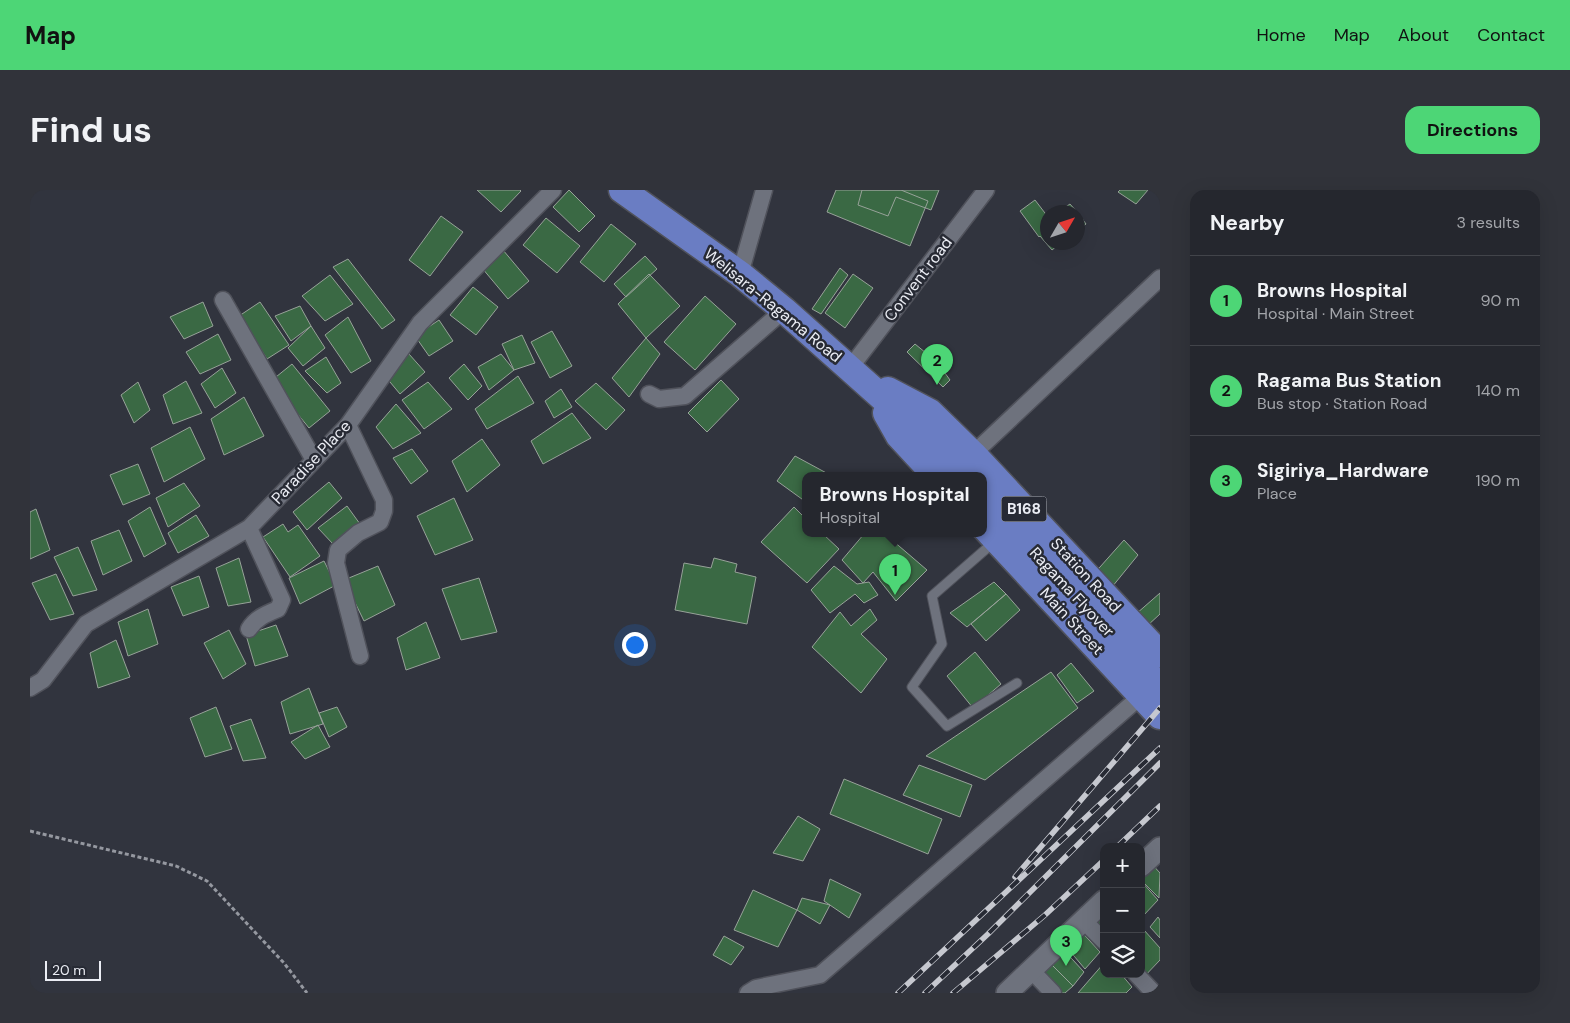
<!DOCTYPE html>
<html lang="en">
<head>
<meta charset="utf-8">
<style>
  :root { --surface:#25272e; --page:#31333a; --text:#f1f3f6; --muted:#a3a5aa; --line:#42444a; --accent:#4dd676 }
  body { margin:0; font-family:"DM Sans",sans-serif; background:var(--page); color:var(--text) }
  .controls { position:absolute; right:15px; bottom:15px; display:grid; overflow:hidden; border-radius:10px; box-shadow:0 5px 20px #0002 }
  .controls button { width:45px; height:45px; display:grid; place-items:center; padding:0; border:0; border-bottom:1px solid var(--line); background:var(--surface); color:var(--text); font:25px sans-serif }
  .compass { position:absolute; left:1010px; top:15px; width:45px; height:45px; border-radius:50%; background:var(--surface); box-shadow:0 5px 20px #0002; rotate:51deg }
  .scale { position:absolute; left:15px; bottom:12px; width:56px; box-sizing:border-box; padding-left:5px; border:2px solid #ebedf4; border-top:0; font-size:14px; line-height:18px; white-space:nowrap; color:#ebedf4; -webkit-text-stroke:4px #272a34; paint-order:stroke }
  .you { position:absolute; left:604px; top:454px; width:18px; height:18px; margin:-12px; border:4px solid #fff; border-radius:50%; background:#1a73e8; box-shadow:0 0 0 8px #1a73e833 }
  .badge { display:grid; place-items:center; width:32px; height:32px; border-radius:50%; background:var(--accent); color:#111; font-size:16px; font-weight:700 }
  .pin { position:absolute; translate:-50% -41px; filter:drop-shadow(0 1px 2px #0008) }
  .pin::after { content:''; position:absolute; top:26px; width:18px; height:15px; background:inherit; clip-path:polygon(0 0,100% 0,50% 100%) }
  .popup { position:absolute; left:772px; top:282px; width:185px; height:65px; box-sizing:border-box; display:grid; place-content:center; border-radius:10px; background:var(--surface); filter:drop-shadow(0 1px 4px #0005); font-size:16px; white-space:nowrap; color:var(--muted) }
  .popup b { font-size:19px; color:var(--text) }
  .popup::after { content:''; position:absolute; left:50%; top:100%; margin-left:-10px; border:10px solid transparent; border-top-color:var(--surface) }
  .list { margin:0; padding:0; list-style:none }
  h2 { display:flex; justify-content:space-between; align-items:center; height:65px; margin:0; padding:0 20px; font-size:21px }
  h2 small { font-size:16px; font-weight:400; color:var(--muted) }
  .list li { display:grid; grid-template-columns:32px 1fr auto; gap:15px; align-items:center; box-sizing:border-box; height:90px; padding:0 20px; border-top:1px solid var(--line) }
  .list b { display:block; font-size:19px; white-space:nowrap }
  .list p { margin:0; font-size:16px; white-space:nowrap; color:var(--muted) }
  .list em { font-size:16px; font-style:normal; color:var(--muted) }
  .icon { flex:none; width:28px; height:28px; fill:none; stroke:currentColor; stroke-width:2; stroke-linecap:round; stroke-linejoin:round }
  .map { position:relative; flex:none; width:1130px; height:803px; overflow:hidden; border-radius:15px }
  header { display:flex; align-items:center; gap:30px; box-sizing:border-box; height:70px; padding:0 25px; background:var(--accent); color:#111 }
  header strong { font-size:24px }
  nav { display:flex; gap:28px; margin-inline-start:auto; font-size:18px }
  .intro { display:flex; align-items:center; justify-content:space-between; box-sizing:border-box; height:120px; padding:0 30px }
  h1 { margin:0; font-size:35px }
  .button { padding:12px 22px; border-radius:15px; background:var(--accent); color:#111; font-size:18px; font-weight:700 }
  main { display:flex; gap:30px; padding:0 30px }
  aside { flex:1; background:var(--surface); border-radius:15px; box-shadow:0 5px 20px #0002 }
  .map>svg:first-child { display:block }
  .building { fill:#3a6944; stroke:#97a299 }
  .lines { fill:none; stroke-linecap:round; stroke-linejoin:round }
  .service-casing { stroke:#50525b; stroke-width:11 }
  .minor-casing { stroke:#50525b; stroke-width:19 }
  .tertiary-casing { stroke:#50525b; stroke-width:24 }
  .primary-casing { stroke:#50525b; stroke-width:29 }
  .path { stroke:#9598a0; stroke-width:3; stroke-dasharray:4 2.5; stroke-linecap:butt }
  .service { stroke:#6e727d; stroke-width:9 }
  .minor { stroke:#6e727d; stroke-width:16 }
  .tertiary { stroke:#6e727d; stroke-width:21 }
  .primary { stroke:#6a7dc3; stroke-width:26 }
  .rail-casing { stroke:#c6c8cf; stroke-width:5.5 }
  .rail { stroke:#272a34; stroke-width:4; stroke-dasharray:11; stroke-linecap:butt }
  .labels { text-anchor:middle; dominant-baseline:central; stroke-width:5; stroke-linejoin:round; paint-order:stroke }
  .shield { fill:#272a34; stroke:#b0b2ba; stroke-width:1 }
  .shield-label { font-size:15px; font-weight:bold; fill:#ebedf4 }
  .street-label { font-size:16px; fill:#ebedf4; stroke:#272a34 }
</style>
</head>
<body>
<header>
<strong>Map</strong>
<nav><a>Home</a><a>Map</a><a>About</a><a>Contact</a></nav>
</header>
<div class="intro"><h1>Find us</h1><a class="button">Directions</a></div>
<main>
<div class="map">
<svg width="1130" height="803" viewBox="0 0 1130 803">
  <rect width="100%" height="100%" fill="#31343e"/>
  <path class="building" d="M 447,0 L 490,0 L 491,1 L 471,22 Z
    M 539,0 L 565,26 L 549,42 L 523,17 Z
    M 806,0 L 871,0 L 898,11 L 880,56 L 797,22 Z
    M 832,0 L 909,0 L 901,20 L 866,7 L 858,26 L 828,15 Z
    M 1090,0 L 1118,0 L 1106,14 L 1088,2 Z
    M 1005,10 L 1018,27 L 1018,52 L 1032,52 L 1022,60 L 1010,46 L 1009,47 L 990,21 Z
    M 1040,14 L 1047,22 L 1028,22 Z
    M 1048,23 L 1056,34 L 1048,40 Z
    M 411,26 L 433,42 L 400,86 L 379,70 Z
    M 516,28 L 550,56 L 527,83 L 493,55 Z
    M 581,34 L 606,54 L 574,92 L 550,72 Z
    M 473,60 L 499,91 L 478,109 L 452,78 Z
    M 615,66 L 627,79 L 596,107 L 584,94 Z
    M 318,69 L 365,130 L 352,139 L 303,77 Z
    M 810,78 L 818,85 L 791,124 L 782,119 Z
    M 619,84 L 650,116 L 616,148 L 588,114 Z
    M 823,84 L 843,98 L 815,138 L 795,123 Z
    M 300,85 L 323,114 L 295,131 L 272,106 Z
    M 443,97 L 468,117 L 446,145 L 420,125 Z
    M 675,106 L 706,134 L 665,180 L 634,152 Z
    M 173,112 L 183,136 L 154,149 L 140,127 Z
    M 230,112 L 259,155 L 237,169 L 209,126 Z
    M 270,116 L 281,136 L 261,151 L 245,126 Z
    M 318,127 L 341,171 L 321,183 L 295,145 Z
    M 409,130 L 423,151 L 399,166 L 385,146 Z
    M 281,136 L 295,158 L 273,176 L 258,158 Z
    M 522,141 L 542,176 L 520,188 L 501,152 Z
    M 188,144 L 201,170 L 170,184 L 156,162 Z
    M 492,145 L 505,173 L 484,180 L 472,154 Z
    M 616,148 L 630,164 L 599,207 L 582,188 Z
    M 885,154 L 907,172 L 920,190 L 913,197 L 877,162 Z
    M 379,164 L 395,182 L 370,204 L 355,186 Z
    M 471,164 L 484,180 L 459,200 L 448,177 Z
    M 296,167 L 311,193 L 297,203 L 275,181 Z
    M 262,174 L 300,221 L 279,238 L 241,191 Z
    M 434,174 L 452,196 L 438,210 L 419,188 Z
    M 192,178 L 206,203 L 185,218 L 171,194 Z
    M 488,186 L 504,213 L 457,239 L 445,219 Z
    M 691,190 L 709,209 L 677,242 L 658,223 Z
    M 156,191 L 172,223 L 143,234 L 133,205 Z
    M 108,192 L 120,220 L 104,233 L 91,205 Z
    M 398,192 L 422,219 L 394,239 L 372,210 Z
    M 566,193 L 595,220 L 576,240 L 545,211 Z
    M 531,199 L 542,217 L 524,228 L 515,211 Z
    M 214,207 L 234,246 L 194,265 L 181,229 Z
    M 366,214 L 391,243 L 363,259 L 346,237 Z
    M 542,223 L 561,248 L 513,274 L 501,251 Z
    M 160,237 L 175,269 L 134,292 L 121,258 Z
    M 452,249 L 470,275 L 437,302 L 422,271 Z
    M 382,259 L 398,281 L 381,294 L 363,268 Z
    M 765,266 L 802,286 L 776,286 L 776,312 L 747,291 Z
    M 108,274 L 120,304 L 93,315 L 80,285 Z
    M 299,292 L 312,308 L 277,340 L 263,322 Z
    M 154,293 L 170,316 L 138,337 L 126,308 Z
    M 424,308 L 443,350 L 405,365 L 387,326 Z
    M 317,316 L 330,334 L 303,354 L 288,338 Z
    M 120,317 L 136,354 L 114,367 L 98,331 Z
    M 764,317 L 776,329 L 776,344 L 793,344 L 809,359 L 777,393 L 731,352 Z
    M 6,319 L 20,360 L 0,369 L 0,322 Z
    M 166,325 L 179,346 L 148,363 L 138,343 Z
    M 253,334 L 258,342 L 268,335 L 290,366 L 260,387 L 233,347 Z
    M 89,340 L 102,371 L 73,385 L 61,351 Z
    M 834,344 L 855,344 L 897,380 L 866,411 L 843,382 L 833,393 L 812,370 Z
    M 1094,350 L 1108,365 L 1082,397 L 1062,386 Z
    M 48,357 L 67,400 L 43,406 L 24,367 Z
    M 209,368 L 221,412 L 198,416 L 186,378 Z
    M 684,368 L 707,374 L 705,382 L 726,387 L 717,434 L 645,420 L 654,373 L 681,378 Z
    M 294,371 L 306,395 L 270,414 L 259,388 Z
    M 348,376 L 365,415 L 334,431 L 314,390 Z
    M 804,376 L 827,394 L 839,392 L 848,405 L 834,413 L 825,404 L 800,423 L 781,400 Z
    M 26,384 L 44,424 L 20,430 L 2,393 Z
    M 169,386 L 179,417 L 153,426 L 141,397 Z
    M 449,388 L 467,442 L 431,450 L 412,399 Z
    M 964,392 L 976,404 L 937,437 L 920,423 Z
    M 1130,403 L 1130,424 L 1117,436 L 1106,424 Z
    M 976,404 L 990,420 L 956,451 L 941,434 Z
    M 118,419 L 128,454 L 98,466 L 88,432 Z
    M 840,419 L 847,430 L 831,444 L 857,469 L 831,503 L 782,457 L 810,422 L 821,436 Z
    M 396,432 L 410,468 L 376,480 L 367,448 Z
    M 246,435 L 258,466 L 225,476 L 216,445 Z
    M 199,440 L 216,474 L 193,489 L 174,453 Z
    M 86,450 L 100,487 L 68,498 L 60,463 Z
    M 945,462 L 971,494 L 943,518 L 917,486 Z
    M 1041,473 L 1064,501 L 1047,513 L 1027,485 Z
    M 1021,482 L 1048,518 L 955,590 L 896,566 Z
    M 279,498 L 293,534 L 260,544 L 251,512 Z
    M 186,517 L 202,559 L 175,567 L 160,528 Z
    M 307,517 L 317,537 L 299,547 L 289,523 Z
    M 221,529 L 236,568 L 213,571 L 200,536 Z
    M 288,535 L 300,557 L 275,569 L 261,552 Z
    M 889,575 L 942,595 L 930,627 L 873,605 Z
    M 814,589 L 912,629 L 898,664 L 800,624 Z
    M 768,626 L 790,639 L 773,671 L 743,663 Z
    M 1120,672 L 1130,683 L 1129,708 L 1111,690 L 1111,680 Z
    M 800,689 L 831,704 L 819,728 L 794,711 Z
    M 1111,691 L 1128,710 L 1113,726 L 1111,725 Z
    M 723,700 L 767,720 L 748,757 L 704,740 Z
    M 772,708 L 800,715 L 790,734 L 767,720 Z
    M 1067,722 L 1074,729 L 1074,747 L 1058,730 Z
    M 1128,727 L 1130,730 L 1130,748 L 1120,737 Z
    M 1048,738 L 1070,762 L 1055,779 L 1033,753 Z
    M 1114,740 L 1130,758 L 1130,770 L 1111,790 L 1111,743 Z
    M 694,746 L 714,757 L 701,775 L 683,765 Z
    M 1031,757 L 1054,782 L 1043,796 L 1018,771 Z
    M 1018,771 L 1043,796 L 1035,803 L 1025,803 L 1005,783 Z
    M 1074,773 L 1074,784 L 1091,784 L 1102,797 L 1096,803 L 1048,803 Z"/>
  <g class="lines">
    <defs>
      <path id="service" d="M 964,352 L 902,406 L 912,454 L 882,497 L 917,536 L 987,493"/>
      <path id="minor" d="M 710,84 L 734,0
        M 193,110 L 284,270
        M 820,178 L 956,0
        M 619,204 L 629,209 L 655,206 L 754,120
        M 318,235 L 354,310 L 354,321 L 350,332 L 328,343 L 308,360 L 306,373 L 330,466
        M 943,264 L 1130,88
        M 219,338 L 252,410 L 248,419 C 236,424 226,428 219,439
        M 0,498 L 13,490 L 56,434 L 219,338 L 318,235 L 390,133 L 523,0
        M 1054,731 L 1074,751
        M 1001,780 L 1023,803
        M 1106,784 L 1124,803
        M 718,803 L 726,798 L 790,785 L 1111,506"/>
      <path id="tertiary" d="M 1111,676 L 1130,658
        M 977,803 L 1074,711"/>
      <path id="primary" d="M 592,0 L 710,84 L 754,120 L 865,219 L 935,286
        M 858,200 L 900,222 L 943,264 L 1130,464
        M 856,223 L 869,246 L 906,286
        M 954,306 L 1130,497
        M 954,337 L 1130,526"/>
    </defs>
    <use href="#service" class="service-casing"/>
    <use href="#minor" class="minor-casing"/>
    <use href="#tertiary" class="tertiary-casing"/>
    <use href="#primary" class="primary-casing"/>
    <path class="path" d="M 0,641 L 146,676 L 177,691 L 254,773 L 277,803"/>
    <use href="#service" class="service"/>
    <use href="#minor" class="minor"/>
    <use href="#tertiary" class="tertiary"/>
    <use href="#primary" class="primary"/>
    <defs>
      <path id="rail" d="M 1087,657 L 1130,616
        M 985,687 L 1130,518
        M 868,803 L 1130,558
        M 895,803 L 958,744 L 1130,573
        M 923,803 L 1015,725 L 1074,670"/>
    </defs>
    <use href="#rail" class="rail-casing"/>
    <use href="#rail" class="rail"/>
  </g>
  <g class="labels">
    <rect class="shield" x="971.5" y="306.5" width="45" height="25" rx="4"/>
    <g class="shield-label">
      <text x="994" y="319">B168</text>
    </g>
    <g class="street-label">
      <text transform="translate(888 89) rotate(-53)">Convent road</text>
      <text transform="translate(743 115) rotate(39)">Welisara-Ragama Road</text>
      <text transform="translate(281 272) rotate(-47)">Paradise Place</text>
      <text transform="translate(1056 385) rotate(47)">Station Road</text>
      <text transform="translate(1042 402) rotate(47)">Ragama Flyover</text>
      <text transform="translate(1042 431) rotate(47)">Main Street</text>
    </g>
  </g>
</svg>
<div class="controls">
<button>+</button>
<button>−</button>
<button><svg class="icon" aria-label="layers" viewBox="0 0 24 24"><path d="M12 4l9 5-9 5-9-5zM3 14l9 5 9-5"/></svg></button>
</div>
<svg class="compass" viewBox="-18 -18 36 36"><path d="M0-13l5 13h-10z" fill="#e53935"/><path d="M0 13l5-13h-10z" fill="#a3a5aa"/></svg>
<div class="scale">20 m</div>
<div class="you"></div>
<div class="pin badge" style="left:865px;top:405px">1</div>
<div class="popup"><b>Browns Hospital</b>Hospital</div>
<div class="pin badge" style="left:907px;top:195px">2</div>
<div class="pin badge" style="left:1036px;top:776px">3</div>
</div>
<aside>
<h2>Nearby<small>3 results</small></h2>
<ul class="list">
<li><span class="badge">1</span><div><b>Browns Hospital</b><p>Hospital · Main Street</p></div><em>90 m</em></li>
<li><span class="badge">2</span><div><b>Ragama Bus Station</b><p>Bus stop · Station Road</p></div><em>140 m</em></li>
<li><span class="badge">3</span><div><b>Sigiriya_Hardware</b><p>Place</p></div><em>190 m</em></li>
</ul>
</aside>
</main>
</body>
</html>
